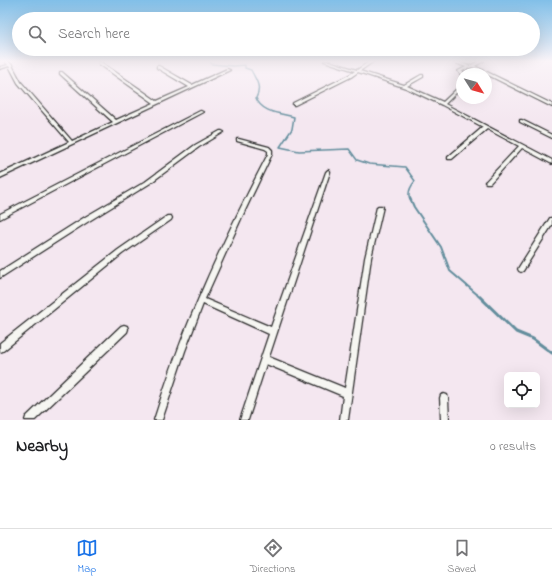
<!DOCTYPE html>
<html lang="en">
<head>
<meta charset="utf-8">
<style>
  :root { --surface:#fff; --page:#f6f6f6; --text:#202124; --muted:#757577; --line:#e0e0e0; --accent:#1a73e8 }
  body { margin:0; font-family:"Indie Flower",sans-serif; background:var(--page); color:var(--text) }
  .controls { position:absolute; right:12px; bottom:12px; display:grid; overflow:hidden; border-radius:6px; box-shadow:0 4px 16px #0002 }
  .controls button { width:36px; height:36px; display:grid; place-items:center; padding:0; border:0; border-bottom:1px solid var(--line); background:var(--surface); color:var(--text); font:20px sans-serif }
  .compass { position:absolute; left:456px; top:68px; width:36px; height:36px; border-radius:50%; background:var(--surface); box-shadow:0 4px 16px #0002; rotate:127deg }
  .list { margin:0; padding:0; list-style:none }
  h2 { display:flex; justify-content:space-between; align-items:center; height:52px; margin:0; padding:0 16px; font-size:17px }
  h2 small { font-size:13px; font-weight:400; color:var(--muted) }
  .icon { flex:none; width:22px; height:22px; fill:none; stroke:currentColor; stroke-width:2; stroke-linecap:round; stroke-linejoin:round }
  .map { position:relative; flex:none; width:552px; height:420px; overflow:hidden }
  .search { position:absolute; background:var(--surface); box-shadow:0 4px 16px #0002; left:12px; right:12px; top:12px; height:44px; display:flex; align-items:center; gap:10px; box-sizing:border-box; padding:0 14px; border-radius:22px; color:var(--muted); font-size:15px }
  .sheet { height:108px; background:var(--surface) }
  nav { display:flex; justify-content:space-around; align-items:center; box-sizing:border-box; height:56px; border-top:1px solid var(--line); background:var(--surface); font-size:11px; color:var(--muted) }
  nav a { display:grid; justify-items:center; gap:2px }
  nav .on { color:var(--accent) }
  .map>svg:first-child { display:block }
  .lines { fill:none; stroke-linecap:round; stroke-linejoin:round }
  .stream-far2 { stroke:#628d9c; stroke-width:1.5 }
  .stream-far1 { stroke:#628d9c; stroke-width:2 }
  .stream { stroke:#628d9c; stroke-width:3 }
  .street-casing { stroke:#2b2b2b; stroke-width:2.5 }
  .street { fill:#f6f6f2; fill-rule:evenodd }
</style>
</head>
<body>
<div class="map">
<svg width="552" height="420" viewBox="0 0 552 420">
  <rect width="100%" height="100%" fill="#f4e7f0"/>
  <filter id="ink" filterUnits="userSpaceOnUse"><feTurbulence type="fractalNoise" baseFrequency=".025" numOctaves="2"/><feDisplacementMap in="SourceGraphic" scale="8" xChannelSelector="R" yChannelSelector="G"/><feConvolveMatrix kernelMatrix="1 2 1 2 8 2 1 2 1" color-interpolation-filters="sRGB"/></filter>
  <g filter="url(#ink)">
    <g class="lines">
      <path class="stream-far2" d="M 210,61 L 212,64 L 233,66 L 245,65 L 245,68 L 251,70 C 256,80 262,87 256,98 C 262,113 280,113 294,117 L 292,129 L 280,147 L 299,151 L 349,149 L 357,160 L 369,164 L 405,167 L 415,181 C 411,186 407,193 410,199"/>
      <path class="stream-far1" d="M 410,198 L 414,207 L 441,247 L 450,271 L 479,296"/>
      <path class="stream" d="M 478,295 L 516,332 L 533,339 L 552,353"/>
      <defs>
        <path id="street" d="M 5,61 L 8,61 L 12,65 L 21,82 L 72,141 L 113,122 L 60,74 L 60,72 L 62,72 L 116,120 L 154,103 L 99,64 L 99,62 L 101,62 L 157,101 L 189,87 L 157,68 L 157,66 L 159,66 L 192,85 L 227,69 L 230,70 L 0,178 L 0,174 L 69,142 L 18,83 L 9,66 L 0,69 L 0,67 L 8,65 Z
          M 324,61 L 329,61 L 357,70 L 370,61 L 374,61 L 360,71 L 404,85 L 421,75 L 423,75 L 423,77 L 407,86 L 443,102 L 462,84 L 462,87 L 445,104 L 552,160 L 552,164 L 522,148 L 490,183 L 486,183 L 485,182 L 486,181 L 519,146 L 487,129 L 452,159 L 448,159 L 448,157 L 483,127 L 442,105 L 406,88 L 358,72 L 351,77 L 295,105 L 293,105 L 293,103 L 349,75 L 355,71 Z
          M 451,61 L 456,61 L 469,66 L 479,61 L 484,61 L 475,66 L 552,104 L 552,107 L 472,67 L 462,71 L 464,74 L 461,75 L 458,71 L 466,67 Z
          M 200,111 L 201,111 L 203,112 L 0,219 L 0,214 Z
          M 520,120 L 522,120 L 552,135 L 552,138 L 520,122 Z
          M 220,131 L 222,131 L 224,132 L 199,147 L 149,184 L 89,221 L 0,278 L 0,271 L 85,217 L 145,182 L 195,145 Z
          M 237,139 L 239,139 L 269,147 L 272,150 L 272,154 L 241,219 L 205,299 L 271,327 L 326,172 L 328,170 L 330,171 L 330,172 L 269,357 L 345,388 L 365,258 L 377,207 L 378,206 L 382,206 L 383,207 L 371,258 L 348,420 L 340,420 L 343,396 L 266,364 L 248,420 L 240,420 L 269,334 L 203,304 L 185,351 L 162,420 L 154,420 C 167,379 181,339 198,300 C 219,250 243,202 268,154 L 268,151 L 265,149 L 237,141 Z
          M 167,216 L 171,216 L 172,218 L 171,220 L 122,254 L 3,351 L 0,352 L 0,343 L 118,250 Z
          M 550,218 L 552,218 L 552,225 L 523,271 L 521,272 L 519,271 L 518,269 L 519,267 Z
          M 124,325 L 127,326 L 128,329 L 127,332 L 35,420 L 25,420 L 26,417 L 121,326 Z
          M 444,394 L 447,395 L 448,398 L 449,420 L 441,420 L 440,398 L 441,395 Z"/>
      </defs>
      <use href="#street" class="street-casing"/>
      <use href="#street" class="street"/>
    </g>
  </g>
  <linearGradient id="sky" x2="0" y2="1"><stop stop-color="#81bfe8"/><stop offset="0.51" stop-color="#faf4f8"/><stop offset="1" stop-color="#faf4f8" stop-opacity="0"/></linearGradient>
  <rect width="552" height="120" fill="url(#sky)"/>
</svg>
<div class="controls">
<button><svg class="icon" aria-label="locate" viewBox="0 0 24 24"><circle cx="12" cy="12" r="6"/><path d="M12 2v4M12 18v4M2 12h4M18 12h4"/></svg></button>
</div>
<svg class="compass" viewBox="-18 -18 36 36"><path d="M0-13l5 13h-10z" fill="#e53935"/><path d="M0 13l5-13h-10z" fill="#757577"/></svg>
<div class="search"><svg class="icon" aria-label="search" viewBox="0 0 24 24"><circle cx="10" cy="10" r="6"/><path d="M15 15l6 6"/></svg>Search here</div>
</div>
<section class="sheet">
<h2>Nearby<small>0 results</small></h2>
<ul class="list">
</ul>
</section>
<nav>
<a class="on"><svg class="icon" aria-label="map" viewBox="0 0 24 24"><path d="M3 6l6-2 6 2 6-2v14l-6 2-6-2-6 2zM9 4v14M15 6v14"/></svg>Map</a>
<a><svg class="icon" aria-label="directions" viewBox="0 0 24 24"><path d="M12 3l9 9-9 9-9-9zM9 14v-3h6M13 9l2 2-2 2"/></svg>Directions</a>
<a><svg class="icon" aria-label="saved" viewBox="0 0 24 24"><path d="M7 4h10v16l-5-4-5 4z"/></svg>Saved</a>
</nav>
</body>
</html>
